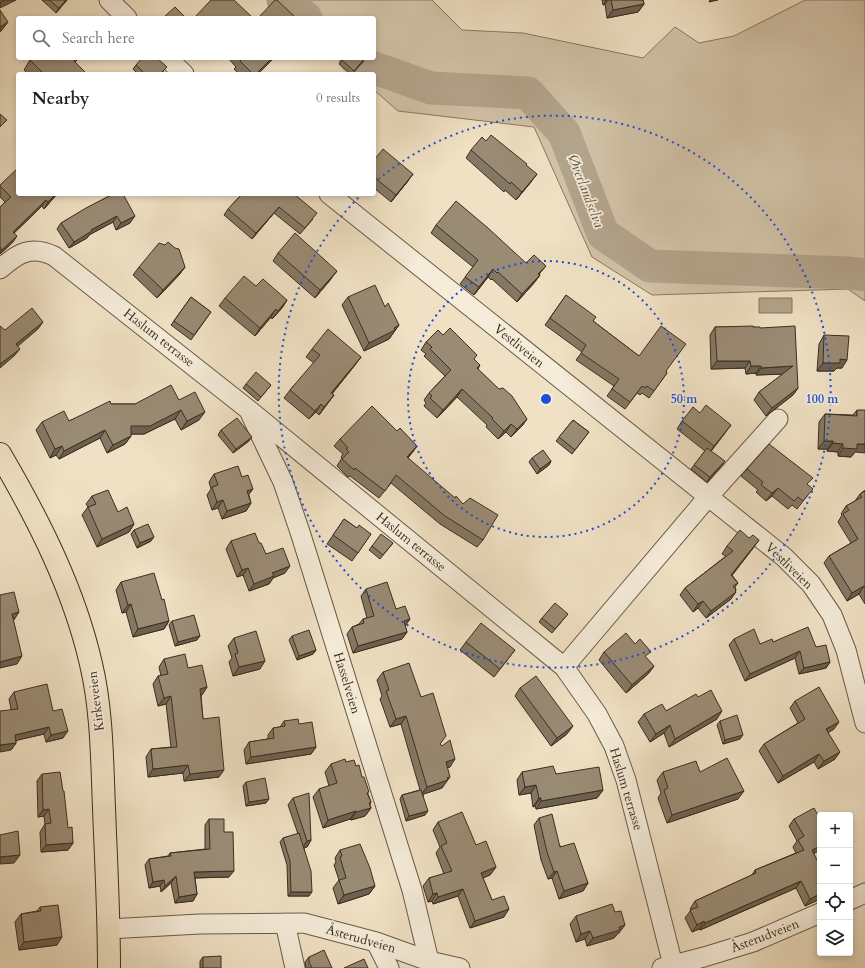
<!DOCTYPE html>
<html lang="en">
<head>
<meta charset="utf-8">
<style>
  :root { --surface:#fff; --page:#f6f6f6; --text:#222; --muted:#767676; --line:#e0e0e0 }
  body { margin:0; font-family:Cardo,serif; background:var(--page); color:var(--text) }
  .controls { position:absolute; right:12px; bottom:12px; display:grid; overflow:hidden; border-radius:4px; box-shadow:0 2px 6px #0003 }
  .controls button { width:36px; height:36px; display:grid; place-items:center; padding:0; border:0; border-bottom:1px solid var(--line); background:var(--surface); color:var(--text); font:20px sans-serif }
  .list { margin:0; padding:0; list-style:none }
  h2 { display:flex; justify-content:space-between; align-items:center; height:52px; margin:0; padding:0 16px; font-size:17px }
  h2 small { font-size:13px; font-weight:400; color:var(--muted) }
  .icon { flex:none; width:22px; height:22px; fill:none; stroke:currentColor; stroke-width:2; stroke-linecap:round; stroke-linejoin:round }
  .map { position:relative; flex:none; width:865px; height:968px; overflow:hidden }
  .search { position:absolute; background:var(--surface); box-shadow:0 2px 6px #0003; left:16px; top:16px; width:360px; height:44px; display:flex; align-items:center; gap:10px; box-sizing:border-box; padding:0 14px; border-radius:4px; color:var(--muted); font-size:15px }
  .panel { position:absolute; background:var(--surface); box-shadow:0 2px 6px #0003; left:16px; top:72px; width:360px; height:124px; border-radius:4px }
  .map>svg:first-child { display:block }
  .green { fill:#d2c3a8; stroke:#887863 }
  .water { fill:#b3a48c; stroke:#847560 }
  .lines { fill:none; stroke-linecap:round; stroke-linejoin:round }
  .river { stroke:#b3a48c; stroke-width:33 }
  .minor-casing { stroke:#6a5b48; stroke-width:21 }
  .major-casing { stroke:#3d2e1e; stroke-width:24 }
  .minor { stroke:#f5ecd9; stroke-width:19 }
  .major { stroke:#f0e1c4; stroke-width:22 }
  .wall { fill:#847864; stroke:#3d2e1e }
  .shaded-wall { fill:#6c6151; stroke:#3d2e1e }
  .building { fill:#9a8b74; stroke:#3d2e1e }
  .ring { fill:none; stroke:#1d4ed8; stroke-width:2; stroke-dasharray:2 4 }
  .labels { text-anchor:middle; dominant-baseline:central; stroke-width:3.5; stroke-linejoin:round; paint-order:stroke }
  .street-label { font-size:13px; fill:#3d2e1e; stroke:#f5ecd9 }
  .water-label { font-size:14px; font-style:italic; fill:#60513f; stroke:#f5ecd9 }
  .centre { fill:#1d4ed8; stroke:#f5ecd9; stroke-width:2 }
  .ring-label { font-size:12px; text-anchor:middle; font-weight:bold; fill:#1d4ed8; stroke:#f5ecd9; stroke-width:3.5; stroke-linejoin:round; paint-order:stroke }
</style>
</head>
<body>
<div class="map">
<svg width="865" height="968" viewBox="0 0 865 968">
  <rect width="100%" height="100%" fill="#f0e1c4"/>
  <filter id="stains"><feTurbulence type="fractalNoise" baseFrequency=".005" numOctaves="4"/><feColorMatrix values="0 0 0 0 .2 0 0 0 0 .09 0 0 0 0 .02 0 0 0 .5 -.17"/></filter>
  <radialGradient id="worn" r=".72"><stop offset=".6" stop-color="#630" stop-opacity="0"/><stop offset="1" stop-color="#630" stop-opacity=".3"/></radialGradient>
  <path class="green" d="M 275,0 L 432,0 L 462,30 L 523,33 L 643,58 L 675,27 L 699,43 L 734,36 L 805,0 L 865,0 L 865,301 L 848,289 L 652,295 L 592,257 L 534,127 L 398,111 L 374,90 L 374,74 L 356,74 L 339,58 L 374,58 L 374,18 L 295,18 Z"/>
  <path class="water" d="M 759,298 L 792,298 L 792,313 L 759,313 Z"/>
  <g class="lines">
    <path class="river" d="M 283,0 L 306,18
      M 355,58 L 363,64 L 431,88 L 528,93 L 564,133 L 603,234 L 650,266 L 850,273 L 865,275"/>
    <defs>
      <path id="minor" d="M 109,0 L 127,18
        M 167,58 L 184,74
        M 329,194 L 784,557 L 811,584 L 832,615 L 846,650 L 865,723
        M 0,269 C 18,253 31,245 54,256 L 249,410 L 564,667 L 597,714 L 614,746 L 626,780 L 673,965
        M 251,415 L 283,482 L 300,532 L 412,890 L 429,961
        M 564,667 L 708,497 L 778,419
        M 850,900 L 865,893
        M 285,923 L 295,968
        M 108,929 L 200,924 L 304,923 L 376,942 L 429,961 L 460,968
        M 376,942 L 389,968
        M 662,968 L 704,957 L 753,942 L 820,913"/>
      <path id="major" d="M 0,454 C 38,519 74,589 91,664 C 102,710 102,760 104,808 C 106,861 109,915 109,968"/>
    </defs>
    <use href="#minor" class="minor-casing"/>
    <use href="#major" class="major-casing"/>
    <use href="#minor" class="minor"/>
    <use href="#major" class="major"/>
  </g>
  <path class="wall" d="M 42,0 L 67,0 L 56,13 Z
    M 602,0 L 643,0 L 644,4 L 638,12 L 607,18 L 605,4 L 603,5 Z
    M 31,58 L 79,58 L 75,62 L 87,74 L 28,74 L 24,70 Z
    M 228,58 L 274,58 L 258,74 L 239,74 L 234,69 L 236,67 Z
    M 343,58 L 364,61 L 352,74 L 351,74 L 339,64 Z
    M 136,65 L 164,72 L 161,74 L 138,74 L 133,69 Z
    M 486,141 L 526,165 L 531,182 L 516,200 L 505,190 L 504,192 L 466,158 L 471,150 Z
    M 374,160 L 408,181 L 391,202 L 374,188 Z
    M 0,185 L 18,194 L 57,194 L 44,209 L 42,206 L 14,233 L 13,242 L 0,254 L 0,207 L 5,202 L 0,197 Z
    M 113,194 L 130,223 L 116,230 L 113,222 L 89,235 L 87,238 L 69,248 L 57,229 L 61,223 Z
    M 242,194 L 313,219 L 300,234 L 274,213 L 252,239 L 224,215 L 228,209 Z
    M 436,225 L 526,263 L 540,273 L 539,275 L 540,275 L 534,283 L 517,302 L 492,279 L 491,280 L 488,277 L 474,295 L 460,284 L 473,267 L 431,233 Z
    M 278,253 L 331,279 L 315,298 L 273,261 Z
    M 139,267 L 185,267 L 179,275 L 157,298 L 133,275 Z
    M 256,286 L 287,300 L 282,308 L 272,319 L 271,317 L 255,336 L 219,306 L 225,298 Z
    M 566,295 L 593,321 L 639,356 L 667,373 L 649,398 L 642,393 L 640,395 L 637,393 L 625,409 L 607,396 L 614,386 L 576,360 L 582,352 L 545,325 Z
    M 191,297 L 211,312 L 191,340 L 171,325 Z
    M 348,297 L 385,307 L 399,325 L 389,339 L 364,351 L 342,305 Z
    M 715,327 L 753,327 L 760,328 L 798,388 L 793,395 L 766,416 L 754,400 L 759,392 L 783,374 L 756,375 L 756,373 L 746,374 L 745,368 L 711,369 L 710,335 Z
    M 443,335 L 474,360 L 480,365 L 478,369 L 527,419 L 522,426 L 511,437 L 506,432 L 498,439 L 486,427 L 487,425 L 457,397 L 437,418 L 424,406 L 426,403 L 424,400 L 429,393 L 445,376 L 424,356 L 426,354 L 421,350 L 426,342 Z
    M 824,335 L 842,368 L 837,368 L 834,371 L 817,371 L 819,344 Z
    M 312,349 L 361,357 L 355,365 L 332,394 L 334,395 L 319,415 L 316,412 L 309,419 L 284,398 L 290,390 L 314,363 L 306,357 Z
    M 246,384 L 271,385 L 258,401 L 243,388 Z
    M 179,400 L 199,420 L 181,430 L 175,419 L 144,434 L 131,434 L 131,436 L 125,444 L 107,453 L 100,438 L 59,459 L 56,455 L 50,458 L 36,430 L 42,422 L 69,421 L 111,404 L 135,404 Z
    M 857,410 L 855,452 L 851,457 L 838,456 L 838,452 L 827,451 L 827,449 L 818,449 L 819,422 L 825,414 L 853,415 Z
    M 573,420 L 589,432 L 572,454 L 556,441 Z
    M 682,421 L 725,433 L 711,451 L 722,465 L 707,482 L 691,469 L 705,451 L 677,429 Z
    M 221,430 L 249,441 L 233,453 L 218,435 Z
    M 397,431 L 417,446 L 412,453 L 408,458 L 483,540 L 477,547 L 440,524 L 391,483 L 379,498 L 350,476 L 348,477 L 337,466 L 342,458 L 341,457 L 343,454 L 334,446 L 340,439 Z
    M 532,458 L 551,461 L 549,465 L 537,474 L 529,462 Z
    M 747,469 L 808,485 L 807,496 L 797,509 L 792,505 L 788,509 L 772,496 L 766,501 L 756,492 L 758,490 L 741,476 Z
    M 214,474 L 249,495 L 251,503 L 246,511 L 222,519 L 218,508 L 212,510 L 207,495 L 211,489 L 209,482 Z
    M 865,490 L 865,604 L 859,594 L 847,601 L 824,563 L 829,556 L 851,543 L 838,522 L 842,515 L 841,514 L 846,506 L 855,501 L 860,494 Z
    M 92,496 L 118,512 L 134,524 L 129,532 L 97,547 L 82,515 L 88,507 L 86,504 Z
    M 344,519 L 357,528 L 371,534 L 352,561 L 327,544 Z
    M 134,530 L 151,541 L 137,548 L 131,534 Z
    M 231,541 L 259,543 L 266,554 L 285,573 L 273,578 L 269,584 L 249,591 L 243,575 L 237,577 L 226,549 Z
    M 393,543 L 380,559 L 369,550 L 372,546 Z
    M 727,546 L 754,547 L 732,575 L 738,583 L 735,587 L 736,590 L 731,599 L 706,618 L 698,608 L 693,612 L 680,595 L 685,588 L 726,556 L 722,554 Z
    M 121,582 L 169,621 L 164,629 L 133,637 L 126,612 L 122,613 L 116,590 Z
    M 366,589 L 396,609 L 410,619 L 405,626 L 407,632 L 402,639 L 353,653 L 347,634 L 352,627 L 359,624 L 363,619 L 367,618 L 361,596 Z
    M 568,614 L 552,633 L 539,622 L 542,618 Z
    M 172,621 L 197,640 L 175,646 L 169,625 Z
    M 292,636 L 316,650 L 313,654 L 297,660 L 289,640 Z
    M 234,638 L 260,669 L 233,676 L 229,662 L 232,658 L 228,646 Z
    M 734,639 L 760,644 L 773,642 L 816,647 L 830,662 L 826,668 L 799,674 L 795,658 L 745,681 L 729,645 Z
    M 466,642 L 515,650 L 494,677 L 460,650 Z
    M 604,652 L 646,658 L 654,666 L 648,674 L 626,693 L 599,660 Z
    M 164,659 L 188,668 L 207,687 L 202,695 L 201,695 L 203,719 L 219,777 L 184,781 L 183,773 L 148,777 L 146,757 L 151,749 L 171,747 L 166,704 L 158,706 L 153,684 L 158,676 L 161,676 L 159,667 Z
    M 383,672 L 421,697 L 450,767 L 447,767 L 444,785 L 442,788 L 423,794 L 425,815 L 406,821 L 400,799 L 402,795 L 420,790 L 401,724 L 390,727 L 380,699 L 382,696 L 377,680 Z
    M 520,688 L 567,734 L 551,746 L 515,696 Z
    M 14,692 L 53,711 L 63,738 L 46,742 L 44,734 L 16,740 L 16,743 L 11,750 L 11,709 L 9,699 Z
    M 698,697 L 717,719 L 669,747 L 664,733 L 650,742 L 638,722 L 644,714 L 666,711 Z
    M 795,701 L 834,729 L 828,732 L 835,759 L 818,769 L 814,762 L 778,783 L 759,751 L 764,744 L 798,723 L 790,708 Z
    M 284,721 L 299,724 L 316,747 L 311,754 L 246,764 L 244,750 L 249,742 L 268,739 L 268,735 L 273,728 L 280,727 Z
    M 720,721 L 740,739 L 723,744 L 717,725 Z
    M 346,762 L 356,766 L 368,794 L 371,802 L 370,804 L 371,808 L 365,816 L 351,820 L 350,819 L 323,828 L 313,797 L 319,789 L 329,786 L 325,772 L 331,764 Z
    M 522,772 L 556,774 L 603,790 L 597,798 L 536,809 L 535,806 L 533,807 L 531,793 L 519,795 L 517,780 Z
    M 663,772 L 738,799 L 667,823 L 658,798 L 661,793 L 657,780 Z
    M 42,774 L 73,843 L 68,850 L 41,852 L 40,832 L 45,824 L 44,816 L 38,817 L 37,781 Z
    M 246,782 L 266,803 L 246,806 L 243,786 Z
    M 293,798 L 311,840 L 307,847 L 304,847 L 309,896 L 288,896 L 287,865 L 280,842 L 283,838 L 298,834 L 288,805 Z
    M 539,818 L 588,883 L 583,891 L 559,899 L 552,878 L 548,879 L 541,860 L 534,825 Z
    M 209,819 L 224,832 L 229,877 L 195,878 L 197,894 L 193,901 L 175,903 L 171,883 L 161,892 L 160,886 L 149,888 L 145,865 L 149,859 L 168,856 L 170,853 L 205,849 L 205,825 Z
    M 794,819 L 820,819 L 820,850 L 814,853 L 820,899 L 805,906 L 796,888 L 700,930 L 699,929 L 692,932 L 685,918 L 691,910 L 690,909 L 695,901 L 752,875 L 755,870 L 796,853 L 793,847 L 797,841 L 789,826 Z
    M 438,822 L 476,845 L 496,867 L 490,875 L 483,878 L 492,900 L 504,917 L 470,928 L 458,896 L 433,904 L 432,901 L 428,902 L 423,886 L 429,878 L 444,874 L 436,853 L 440,847 L 433,830 Z
    M 340,850 L 375,886 L 369,894 L 338,904 L 333,888 L 339,880 L 334,865 L 336,862 L 335,858 Z
    M 40,907 L 57,945 L 19,950 L 15,922 L 21,914 L 37,911 Z
    M 576,916 L 619,933 L 618,933 L 614,938 L 587,946 L 585,939 L 576,942 L 570,924 Z
    M 203,957 L 221,968 L 200,968 L 200,961 Z
    M 309,957 L 332,968 L 306,968 L 305,962 Z"/>
  <path class="shaded-wall" d="M 5,0 L 16,0 L 0,8 L 0,3 Z
    M 66,0 L 67,0 L 56,13 L 59,8 Z
    M 606,0 L 608,0 L 605,4 L 603,5 Z
    M 710,0 L 718,0 L 709,2 Z
    M 644,4 L 638,12 L 607,18 L 613,10 Z
    M 8,22 L 2,30 L 0,32 L 0,27 Z
    M 76,58 L 79,58 L 67,70 L 74,61 Z
    M 272,58 L 274,58 L 258,74 L 256,74 Z
    M 413,174 L 408,181 L 391,202 L 396,195 Z
    M 537,174 L 531,182 L 516,200 L 522,192 Z
    M 56,194 L 57,194 L 44,209 L 48,202 Z
    M 46,200 L 42,206 L 9,238 L 13,232 Z
    M 279,207 L 274,213 L 252,239 L 256,233 Z
    M 117,216 L 113,222 L 89,235 L 87,238 L 69,248 L 74,242 L 91,230 Z
    M 135,216 L 130,223 L 116,230 L 121,223 Z
    M 17,236 L 13,242 L 0,254 L 2,250 Z
    M 546,266 L 540,273 L 533,281 L 538,274 Z
    M 185,267 L 179,275 L 157,298 L 163,290 Z
    M 493,269 L 488,277 L 474,295 L 479,287 Z
    M 337,271 L 331,279 L 315,298 L 320,290 Z
    M 540,275 L 534,283 L 517,302 L 522,294 Z
    M 287,300 L 282,308 L 272,319 L 278,311 Z
    M 276,309 L 271,317 L 255,336 L 260,328 Z
    M 43,322 L 38,329 L 11,352 L 16,344 Z
    M 399,325 L 389,339 L 364,351 L 369,343 Z
    M 20,349 L 14,356 L 0,368 L 0,364 Z
    M 361,357 L 355,365 L 326,401 L 331,393 Z
    M 840,359 L 847,360 L 842,368 L 837,368 L 834,371 L 817,371 L 823,363 Z
    M 717,361 L 750,361 L 745,368 L 711,369 Z
    M 751,366 L 761,366 L 756,373 L 746,374 Z
    M 793,366 L 788,374 L 756,375 L 761,368 Z
    M 798,388 L 793,395 L 766,416 L 772,408 Z
    M 462,389 L 457,397 L 437,418 L 443,410 Z
    M 334,395 L 319,415 L 324,407 Z
    M 321,404 L 316,412 L 309,419 L 315,411 Z
    M 181,410 L 175,419 L 144,434 L 125,434 L 131,426 Z
    M 205,412 L 199,420 L 181,430 L 187,421 Z
    M 527,419 L 522,426 L 511,437 L 517,429 Z
    M 511,424 L 506,432 L 498,439 L 504,431 Z
    M 731,425 L 725,433 L 709,454 L 714,446 Z
    M 105,430 L 100,438 L 59,459 L 64,451 Z
    M 131,436 L 125,444 L 107,453 L 113,445 Z
    M 252,437 L 249,441 L 233,453 L 236,449 Z
    M 824,441 L 833,441 L 827,449 L 818,449 Z
    M 833,443 L 843,444 L 838,452 L 827,451 Z
    M 857,444 L 865,444 L 865,453 L 855,452 L 851,457 L 838,456 L 843,448 Z
    M 62,446 L 56,455 L 50,458 L 55,449 Z
    M 417,446 L 412,453 L 401,464 L 407,457 Z
    M 551,461 L 549,465 L 537,474 L 540,469 Z
    M 725,461 L 722,465 L 707,482 L 710,477 Z
    M 778,488 L 772,496 L 766,501 L 772,493 Z
    M 253,489 L 247,497 L 247,491 Z
    M 223,500 L 218,508 L 212,510 L 217,502 Z
    M 251,503 L 246,511 L 222,519 L 227,511 Z
    M 134,524 L 129,532 L 97,547 L 102,539 Z
    M 154,537 L 151,541 L 137,548 L 140,543 Z
    M 759,540 L 754,547 L 727,582 L 731,575 Z
    M 290,566 L 285,573 L 273,578 L 269,584 L 249,591 L 254,584 L 272,573 Z
    M 248,568 L 243,575 L 237,577 L 242,570 Z
    M 864,586 L 859,594 L 847,601 L 852,593 Z
    M 736,590 L 734,594 L 736,592 L 731,599 L 706,618 L 711,611 Z
    M 703,601 L 698,608 L 693,612 L 698,604 Z
    M 131,604 L 126,612 L 122,613 L 128,605 Z
    M 19,612 L 14,620 L 12,614 Z
    M 410,619 L 404,627 L 404,621 Z
    M 169,621 L 164,629 L 133,637 L 138,629 Z
    M 407,632 L 402,639 L 353,653 L 358,646 Z
    M 200,636 L 197,640 L 175,646 L 178,642 Z
    M 316,650 L 313,654 L 297,660 L 299,656 Z
    M 800,651 L 795,658 L 745,681 L 750,674 Z
    M 22,656 L 17,664 L 0,668 L 0,662 Z
    M 265,661 L 260,669 L 233,676 L 239,667 Z
    M 830,662 L 826,668 L 799,674 L 804,668 Z
    M 654,666 L 648,674 L 626,693 L 632,685 Z
    M 207,687 L 202,695 L 195,697 L 200,689 Z
    M 171,696 L 166,704 L 158,706 L 164,698 Z
    M 722,711 L 717,719 L 669,747 L 675,739 Z
    M 406,716 L 401,724 L 390,727 L 396,719 Z
    M 839,722 L 834,729 L 821,737 L 826,729 Z
    M 670,725 L 664,733 L 650,742 L 656,734 Z
    M 573,726 L 567,734 L 551,746 L 557,738 Z
    M 49,727 L 44,734 L 10,742 L 15,735 Z
    M 68,731 L 63,738 L 46,742 L 51,735 Z
    M 743,735 L 740,739 L 723,744 L 725,740 Z
    M 16,743 L 11,750 L 0,752 L 0,745 Z
    M 316,747 L 311,754 L 246,764 L 251,757 Z
    M 840,752 L 835,759 L 818,769 L 824,761 Z
    M 819,754 L 814,762 L 778,783 L 783,776 Z
    M 455,759 L 450,767 L 440,770 L 446,762 Z
    M 188,765 L 183,773 L 148,777 L 153,769 Z
    M 224,770 L 219,777 L 184,781 L 190,774 Z
    M 450,777 L 442,788 L 421,795 L 427,787 Z
    M 536,785 L 531,793 L 519,795 L 525,787 Z
    M 603,790 L 597,798 L 536,809 L 541,801 Z
    M 744,791 L 738,799 L 667,823 L 672,815 Z
    M 539,798 L 541,798 L 535,806 L 533,807 Z
    M 269,799 L 266,803 L 246,806 L 249,802 Z
    M 371,802 L 366,809 L 371,808 L 365,816 L 351,820 L 356,812 Z
    M 49,809 L 44,816 L 38,817 L 43,810 Z
    M 356,811 L 350,819 L 323,828 L 328,820 Z
    M 428,811 L 425,815 L 406,821 L 409,816 Z
    M 311,840 L 307,847 L 302,848 L 307,841 Z
    M 73,843 L 68,850 L 41,852 L 46,845 Z
    M 820,846 L 820,850 L 807,857 L 812,850 Z
    M 20,855 L 14,863 L 0,864 L 0,857 Z
    M 496,867 L 490,875 L 476,881 L 481,873 Z
    M 234,871 L 229,877 L 189,878 L 194,872 Z
    M 557,871 L 552,878 L 548,879 L 554,872 Z
    M 176,876 L 171,883 L 161,892 L 165,886 Z
    M 164,880 L 160,886 L 149,888 L 153,882 Z
    M 801,881 L 796,888 L 700,930 L 705,923 Z
    M 588,883 L 583,891 L 559,899 L 564,891 Z
    M 375,886 L 369,894 L 338,904 L 344,895 Z
    M 463,889 L 458,896 L 433,904 L 438,897 Z
    M 291,892 L 312,892 L 309,896 L 288,896 Z
    M 437,893 L 432,901 L 428,902 L 433,894 Z
    M 197,894 L 193,901 L 175,903 L 179,897 Z
    M 820,894 L 820,899 L 805,906 L 810,899 Z
    M 509,909 L 504,917 L 470,928 L 475,921 Z
    M 704,921 L 699,929 L 692,932 L 697,925 Z
    M 625,925 L 619,933 L 618,933 L 614,938 L 587,946 L 593,938 L 619,927 Z
    M 590,931 L 585,939 L 576,942 L 581,934 Z
    M 62,937 L 57,945 L 19,950 L 24,942 Z"/>
  <path class="building" d="M 0,0 L 5,0 L 0,3 Z
    M 49,0 L 66,0 L 59,8 Z
    M 211,0 L 234,0 L 253,18 L 194,18 Z
    M 275,0 L 277,0 L 296,18 L 258,18 Z
    M 611,0 L 643,0 L 644,4 L 613,10 Z
    M 175,7 L 186,18 L 163,18 Z
    M 0,10 L 8,22 L 0,27 Z
    M 33,58 L 76,58 L 74,61 L 87,74 L 44,74 L 30,60 Z
    M 142,58 L 157,58 L 167,67 L 160,74 L 145,74 L 136,65 Z
    M 241,58 L 272,58 L 256,74 L 253,74 L 240,61 L 242,59 Z
    M 343,58 L 365,58 L 354,71 L 342,60 Z
    M 0,114 L 7,120 L 0,127 Z
    M 491,135 L 527,164 L 526,165 L 537,174 L 522,192 L 511,182 L 510,184 L 471,150 L 482,137 L 486,141 Z
    M 383,149 L 413,174 L 396,195 L 374,177 L 374,160 Z
    M 18,168 L 18,194 L 56,194 L 48,202 L 46,200 L 13,232 L 17,236 L 2,250 L 0,247 L 0,207 L 11,197 L 0,186 L 0,185 Z
    M 113,194 L 123,194 L 135,216 L 121,223 L 117,216 L 91,230 L 92,231 L 74,242 L 61,223 L 86,208 Z
    M 242,194 L 294,194 L 317,213 L 305,228 L 279,207 L 256,233 L 228,209 Z
    M 456,201 L 488,228 L 526,263 L 534,255 L 546,266 L 538,274 L 540,275 L 522,294 L 498,272 L 497,273 L 493,269 L 479,287 L 465,277 L 478,260 L 436,225 Z
    M 295,233 L 337,271 L 320,290 L 278,253 Z
    M 168,242 L 175,248 L 179,249 L 185,267 L 163,290 L 139,267 L 159,243 L 165,245 Z
    M 244,276 L 256,286 L 263,279 L 287,300 L 278,311 L 276,309 L 260,328 L 225,298 Z
    M 375,285 L 385,307 L 388,303 L 399,325 L 394,328 L 395,330 L 369,343 L 348,297 Z
    M 566,295 L 596,317 L 593,321 L 639,356 L 661,326 L 686,344 L 666,371 L 667,373 L 654,391 L 647,386 L 645,388 L 642,386 L 630,402 L 612,389 L 619,379 L 581,353 L 586,345 L 550,318 Z
    M 191,297 L 211,312 L 194,335 L 174,321 Z
    M 32,308 L 43,322 L 16,344 L 20,349 L 0,364 L 0,326 L 5,330 Z
    M 753,326 L 753,327 L 760,327 L 760,328 L 795,326 L 798,388 L 772,408 L 759,392 L 793,366 L 761,368 L 761,366 L 751,366 L 750,361 L 717,361 L 715,327 Z
    M 450,328 L 477,355 L 474,359 L 480,365 L 477,368 L 499,389 L 503,388 L 512,396 L 527,419 L 517,429 L 511,424 L 504,431 L 492,419 L 493,418 L 462,389 L 443,410 L 430,398 L 432,396 L 429,393 L 451,370 L 430,349 L 432,347 L 426,342 L 438,330 L 443,335 Z
    M 328,329 L 361,357 L 331,393 L 334,395 L 324,407 L 321,404 L 315,411 L 290,390 L 320,355 L 312,349 Z
    M 824,335 L 849,336 L 847,360 L 840,359 L 840,363 L 823,363 Z
    M 256,372 L 271,385 L 261,397 L 246,384 Z
    M 171,385 L 179,400 L 195,392 L 205,412 L 187,421 L 181,410 L 150,426 L 131,426 L 131,436 L 113,445 L 105,430 L 64,451 L 62,446 L 55,449 L 42,422 L 64,411 L 69,421 L 110,401 L 111,404 L 135,404 Z
    M 706,405 L 731,425 L 714,446 L 682,421 L 693,407 L 700,413 Z
    M 372,406 L 397,431 L 400,428 L 417,446 L 407,457 L 455,498 L 456,496 L 463,504 L 470,498 L 498,515 L 483,540 L 445,516 L 396,475 L 385,491 L 355,468 L 354,470 L 342,459 L 349,452 L 346,449 L 348,448 L 340,439 Z
    M 857,410 L 865,410 L 865,444 L 857,444 L 857,449 L 843,448 L 843,444 L 833,443 L 833,441 L 824,441 L 825,414 L 857,416 Z
    M 237,418 L 252,437 L 236,449 L 221,430 Z
    M 573,420 L 589,432 L 575,450 L 559,437 Z
    M 769,444 L 813,478 L 807,484 L 813,489 L 803,501 L 798,497 L 794,501 L 778,488 L 772,493 L 761,485 L 763,482 L 747,469 Z
    M 707,448 L 725,461 L 710,477 L 694,465 Z
    M 543,450 L 551,461 L 540,469 L 532,458 Z
    M 238,466 L 242,477 L 248,475 L 253,489 L 247,491 L 251,503 L 227,511 L 223,500 L 217,502 L 212,487 L 218,485 L 214,474 Z
    M 108,490 L 118,512 L 127,507 L 134,524 L 102,539 L 88,507 L 96,504 L 92,496 Z
    M 865,491 L 865,587 L 864,586 L 852,593 L 829,556 L 858,539 L 843,514 L 849,510 L 846,506 L 862,497 L 860,494 Z
    M 344,519 L 357,528 L 359,525 L 371,534 L 358,553 L 333,535 Z
    M 148,524 L 154,537 L 140,543 L 134,530 Z
    M 740,530 L 749,538 L 753,535 L 759,540 L 731,575 L 738,583 L 733,586 L 736,590 L 735,591 L 736,592 L 711,611 L 703,601 L 698,604 L 685,588 L 733,551 L 727,546 Z
    M 255,533 L 259,543 L 261,543 L 266,554 L 283,548 L 290,566 L 272,573 L 274,576 L 254,584 L 248,568 L 242,570 L 231,541 Z
    M 381,534 L 393,543 L 383,555 L 372,546 Z
    M 154,573 L 162,600 L 164,599 L 169,621 L 138,629 L 131,604 L 128,605 L 121,582 Z
    M 387,582 L 396,609 L 405,606 L 410,619 L 404,621 L 407,632 L 358,646 L 352,627 L 364,623 L 363,619 L 374,616 L 366,589 Z
    M 14,592 L 19,612 L 12,614 L 22,656 L 0,662 L 0,595 Z
    M 555,603 L 568,614 L 555,629 L 542,618 Z
    M 194,615 L 200,636 L 178,642 L 172,621 Z
    M 481,623 L 515,650 L 500,669 L 466,642 Z
    M 808,627 L 816,647 L 826,645 L 830,662 L 804,668 L 800,651 L 750,674 L 734,639 L 754,629 L 760,644 L 772,639 L 773,642 Z
    M 309,630 L 316,650 L 299,656 L 292,636 Z
    M 256,631 L 265,661 L 239,667 L 235,654 L 238,653 L 234,638 Z
    M 626,633 L 635,644 L 640,639 L 651,652 L 645,656 L 654,666 L 632,685 L 604,652 Z
    M 185,654 L 188,668 L 202,665 L 207,687 L 200,689 L 203,719 L 219,717 L 224,770 L 190,774 L 188,765 L 153,769 L 151,749 L 177,747 L 171,696 L 164,698 L 158,676 L 168,674 L 164,659 Z
    M 409,663 L 421,697 L 433,693 L 446,736 L 440,744 L 442,746 L 450,740 L 455,759 L 446,762 L 450,777 L 447,778 L 448,780 L 427,787 L 406,716 L 396,719 L 386,691 L 389,690 L 383,672 Z
    M 536,676 L 573,726 L 557,738 L 520,688 Z
    M 47,684 L 53,711 L 62,709 L 68,731 L 51,735 L 49,727 L 15,735 L 16,743 L 0,745 L 0,711 L 18,709 L 14,692 Z
    M 819,687 L 839,722 L 826,729 L 840,752 L 824,761 L 819,754 L 783,776 L 764,744 L 805,719 L 795,701 Z
    M 711,690 L 722,711 L 675,739 L 670,725 L 656,734 L 644,714 L 662,704 L 666,711 L 696,694 L 698,697 Z
    M 737,715 L 743,735 L 725,740 L 720,721 Z
    M 298,719 L 299,724 L 312,722 L 316,747 L 251,757 L 249,742 L 274,738 L 273,728 L 285,726 L 284,721 Z
    M 727,758 L 744,791 L 672,815 L 664,790 L 668,788 L 663,772 L 696,761 L 700,772 Z
    M 345,759 L 346,762 L 354,760 L 356,766 L 359,765 L 362,777 L 364,777 L 369,792 L 367,793 L 371,802 L 369,803 L 371,808 L 356,812 L 356,811 L 328,820 L 319,789 L 337,783 L 331,764 Z
    M 553,766 L 556,774 L 599,767 L 603,790 L 541,801 L 541,798 L 539,798 L 536,785 L 525,787 L 522,772 Z
    M 60,772 L 63,791 L 64,791 L 68,828 L 72,827 L 73,843 L 46,845 L 45,824 L 51,823 L 49,809 L 43,810 L 42,774 Z
    M 265,778 L 269,799 L 249,802 L 246,782 Z
    M 421,790 L 428,811 L 409,816 L 402,795 Z
    M 309,793 L 311,840 L 307,841 L 293,798 Z
    M 814,808 L 820,819 L 820,846 L 812,850 L 820,866 L 820,894 L 810,899 L 801,881 L 705,923 L 704,921 L 697,925 L 690,910 L 698,907 L 695,901 L 756,873 L 755,870 L 804,850 L 798,840 L 804,836 L 794,819 Z
    M 462,812 L 476,845 L 486,841 L 496,867 L 481,873 L 492,900 L 504,896 L 509,909 L 475,921 L 463,889 L 438,897 L 437,893 L 433,894 L 429,878 L 452,871 L 441,846 L 447,843 L 438,822 Z
    M 552,814 L 560,847 L 574,843 L 588,883 L 564,891 L 557,871 L 554,872 L 547,852 L 539,818 Z
    M 209,819 L 224,819 L 224,832 L 233,832 L 234,871 L 194,872 L 197,894 L 179,897 L 176,876 L 165,886 L 164,880 L 153,882 L 149,859 L 171,856 L 170,853 L 210,849 Z
    M 18,831 L 20,855 L 0,857 L 0,835 Z
    M 299,833 L 311,871 L 312,892 L 291,892 L 290,861 L 283,838 Z
    M 360,844 L 370,868 L 375,886 L 344,895 L 339,880 L 346,878 L 340,857 L 342,856 L 340,850 Z
    M 612,904 L 615,912 L 621,911 L 625,925 L 619,927 L 620,930 L 593,938 L 590,931 L 581,934 L 576,916 Z
    M 58,905 L 62,937 L 24,942 L 21,914 L 41,911 L 40,907 Z
    M 324,950 L 332,968 L 312,968 L 309,962 L 309,957 Z
    M 221,956 L 221,968 L 203,968 L 203,957 Z
    M 364,959 L 368,968 L 344,968 Z"/>
  <g class="ring">
    <circle cx="546" cy="399" r="138"/>
    <path d="M374 183A276 276 0 1 1 360 196"/>
  </g>
  <g class="labels">
    <g class="street-label">
      <text transform="translate(159 338) rotate(38)">Haslum terrasse</text>
      <text transform="translate(519 346) rotate(39)">Vestliveien</text>
      <text transform="translate(411 542) rotate(39)">Haslum terrasse</text>
      <text transform="translate(789 566) rotate(44)">Vestliveien</text>
      <text transform="translate(347 683) rotate(73)">Hasselveien</text>
      <text transform="translate(96 701) rotate(-97)">Kirkeveien</text>
      <text transform="translate(626 789) rotate(73)">Haslum terrasse</text>
      <text transform="translate(765 936) rotate(-21)">Åsterudveien</text>
      <text transform="translate(361 939) rotate(16)">Åsterudveien</text>
    </g>
    <g class="water-label">
      <text transform="translate(586 191) rotate(69)">Øverlandselva</text>
    </g>
  </g>
  <circle cx="546" cy="399" r="6" class="centre"/>
  <g class="ring-label">
    <text x="684" y="403">50 m</text>
    <text x="822" y="403">100 m</text>
  </g>
  <rect width="100%" height="100%" filter="url(#stains)"/>
  <rect width="100%" height="100%" fill="url(#worn)"/>
</svg>
<div class="controls">
<button>+</button>
<button>−</button>
<button><svg class="icon" aria-label="locate" viewBox="0 0 24 24"><circle cx="12" cy="12" r="6"/><path d="M12 2v4M12 18v4M2 12h4M18 12h4"/></svg></button>
<button><svg class="icon" aria-label="layers" viewBox="0 0 24 24"><path d="M12 4l9 5-9 5-9-5zM3 14l9 5 9-5"/></svg></button>
</div>
<div class="search"><svg class="icon" aria-label="search" viewBox="0 0 24 24"><circle cx="10" cy="10" r="6"/><path d="M15 15l6 6"/></svg>Search here</div>
<section class="panel">
<h2>Nearby<small>0 results</small></h2>
<ul class="list">
</ul>
</section>
</div>
</body>
</html>
